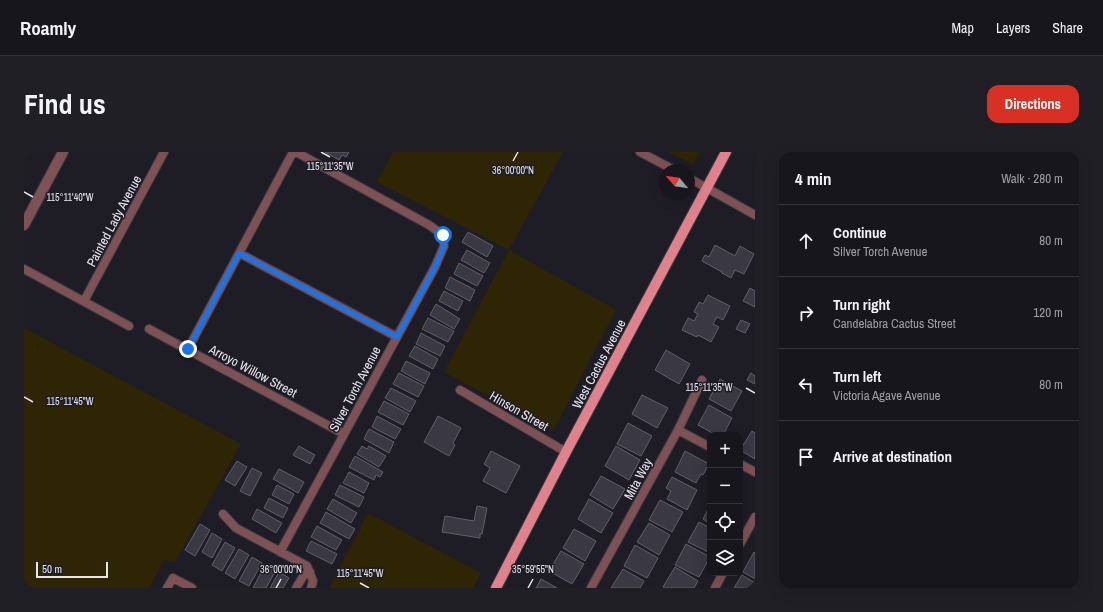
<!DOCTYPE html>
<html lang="en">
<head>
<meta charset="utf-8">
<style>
  :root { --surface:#16161c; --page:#1f1f25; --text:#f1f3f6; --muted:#9e9fa3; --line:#35353b; --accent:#d93025 }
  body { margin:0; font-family:"Archivo Narrow",sans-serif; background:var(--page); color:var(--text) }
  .controls { position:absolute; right:12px; bottom:12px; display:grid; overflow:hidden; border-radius:8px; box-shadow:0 4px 16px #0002 }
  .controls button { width:36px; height:36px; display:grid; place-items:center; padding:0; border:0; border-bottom:1px solid var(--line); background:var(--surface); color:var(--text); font:20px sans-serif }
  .compass { position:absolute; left:635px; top:12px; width:36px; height:36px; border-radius:50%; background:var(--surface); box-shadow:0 4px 16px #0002; rotate:299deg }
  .scale { position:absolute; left:12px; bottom:10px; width:72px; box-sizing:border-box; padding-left:4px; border:2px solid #e6e6ec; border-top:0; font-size:11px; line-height:14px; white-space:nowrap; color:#e6e6ec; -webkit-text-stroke:3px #1e1d26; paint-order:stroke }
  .stop { position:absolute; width:12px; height:12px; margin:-9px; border:3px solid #1a73e8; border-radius:50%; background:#fff }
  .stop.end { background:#1a73e8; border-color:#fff; box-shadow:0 1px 4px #0008 }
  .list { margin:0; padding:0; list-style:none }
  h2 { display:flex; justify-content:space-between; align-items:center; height:52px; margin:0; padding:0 16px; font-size:17px }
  h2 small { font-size:13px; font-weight:400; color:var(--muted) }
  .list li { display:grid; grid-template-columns:26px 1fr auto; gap:12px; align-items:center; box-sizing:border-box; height:72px; padding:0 16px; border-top:1px solid var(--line) }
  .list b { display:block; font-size:15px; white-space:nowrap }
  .list p { margin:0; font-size:13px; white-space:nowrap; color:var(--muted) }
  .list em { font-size:13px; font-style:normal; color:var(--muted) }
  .icon { flex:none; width:22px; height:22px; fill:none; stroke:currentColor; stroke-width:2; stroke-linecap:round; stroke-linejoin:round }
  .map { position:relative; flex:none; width:731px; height:436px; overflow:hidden; border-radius:12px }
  header { display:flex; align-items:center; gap:24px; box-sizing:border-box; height:56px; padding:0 20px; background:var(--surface); border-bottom:1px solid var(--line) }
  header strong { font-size:19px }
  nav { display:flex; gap:22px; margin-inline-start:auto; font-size:14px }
  .intro { display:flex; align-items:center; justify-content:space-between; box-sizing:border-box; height:96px; padding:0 24px }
  h1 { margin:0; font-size:28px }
  .button { padding:10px 18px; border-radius:12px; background:var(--accent); color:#fff; font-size:14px; font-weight:700 }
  main { display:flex; gap:24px; padding:0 24px }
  aside { flex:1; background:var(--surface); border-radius:12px; box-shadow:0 4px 16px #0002 }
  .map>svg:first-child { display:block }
  .sand { fill:#2d2504 }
  .building { fill:#3a3943; stroke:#605f6a }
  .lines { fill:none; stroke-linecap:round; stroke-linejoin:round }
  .minor-casing { stroke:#3a3942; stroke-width:10 }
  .tertiary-casing { stroke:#3a3942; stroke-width:12 }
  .primary-casing { stroke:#3a3942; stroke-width:12 }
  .minor { stroke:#7e5154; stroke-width:8 }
  .tertiary { stroke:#7e5154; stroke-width:10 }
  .primary { stroke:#e0828b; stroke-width:10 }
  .route { stroke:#1a73e8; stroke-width:5 }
  .ticks { fill:none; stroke:#e6e6ec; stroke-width:1.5 }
  .labels { text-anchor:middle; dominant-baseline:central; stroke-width:3; stroke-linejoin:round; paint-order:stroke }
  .street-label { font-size:13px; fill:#e6e6ec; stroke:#1e1d26 }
  .ticks-label { font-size:10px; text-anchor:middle; fill:#e6e6ec; stroke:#1e1d26; stroke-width:3; stroke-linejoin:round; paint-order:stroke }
</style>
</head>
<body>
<header>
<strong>Roamly</strong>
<nav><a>Map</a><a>Layers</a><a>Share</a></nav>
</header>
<div class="intro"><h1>Find us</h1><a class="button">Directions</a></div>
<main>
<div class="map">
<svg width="731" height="436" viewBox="0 0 731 436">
  <rect width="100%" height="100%" fill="#1e1d26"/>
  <path class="sand" d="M 369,0 L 539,0 L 485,98 L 592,158 L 529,279 L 420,220 L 485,98 L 353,30 Z
    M 644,0 L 676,0 L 669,13 Z
    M 0,176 L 217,292 L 151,410 L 140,408 L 125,436 L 0,436 Z
    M 344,361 L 457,421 L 449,436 L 305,436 Z"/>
  <path class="building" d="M 301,0 L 325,0 L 322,5 L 318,3 L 315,8 Z
    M 444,80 L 469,94 L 463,105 L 438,90 Z
    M 691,93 L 711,104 L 716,94 L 730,102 L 720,122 L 711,118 L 707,126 L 698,121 L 698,120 L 678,109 L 681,103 L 685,105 Z
    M 443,98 L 466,111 L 460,121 L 437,108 Z
    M 435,111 L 459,124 L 453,134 L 430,122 Z
    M 426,125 L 451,138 L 446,149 L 421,136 Z
    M 726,136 L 731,139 L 731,155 L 719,149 Z
    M 420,139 L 439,149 L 434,159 L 415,149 Z
    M 684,143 L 706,154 L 699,168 L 693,165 L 689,172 L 695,175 L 687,190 L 674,183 L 673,185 L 658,178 L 664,166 L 670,169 L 674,162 L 670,160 L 675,150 L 679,152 Z
    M 412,152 L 436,167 L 430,177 L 406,163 Z
    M 404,166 L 430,179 L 424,190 L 398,177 Z
    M 717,168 L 726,172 L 721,181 L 712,177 Z
    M 397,181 L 421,194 L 416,204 L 392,192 Z
    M 391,194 L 414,207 L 409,217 L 385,204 Z
    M 642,198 L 666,212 L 655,232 L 631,218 Z
    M 382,209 L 406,221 L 401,232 L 377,219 Z
    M 375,221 L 400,234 L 394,245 L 369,232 Z
    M 727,221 L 731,224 L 731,232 L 723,228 Z
    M 696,227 L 718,239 L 707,259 L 685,247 Z
    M 367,236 L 392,249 L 386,260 L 361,246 Z
    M 618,243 L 644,256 L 633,276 L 608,262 Z
    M 360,249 L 385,262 L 379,273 L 354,260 Z
    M 685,253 L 708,266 L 699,283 L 692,283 L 674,273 Z
    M 353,264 L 377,277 L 371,287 L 348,275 Z
    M 414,264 L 437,276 L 429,291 L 431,293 L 425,304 L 400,290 Z
    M 604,271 L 628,284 L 617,304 L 593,292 Z
    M 345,277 L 370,290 L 365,301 L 340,287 Z
    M 728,279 L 731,281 L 731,307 L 716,298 Z
    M 275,294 L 291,303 L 286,312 L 269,303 Z
    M 338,294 L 343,297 L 345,294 L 362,304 L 355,315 L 333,302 Z
    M 592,294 L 616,308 L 605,328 L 581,314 Z
    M 467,299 L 496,314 L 482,341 L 459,329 L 466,316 L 460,312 Z
    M 661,299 L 685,312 L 679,323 L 677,322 L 672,331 L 651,320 Z
    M 331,304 L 359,320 L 356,325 L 352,323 L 350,328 L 325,315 Z
    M 213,309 L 223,315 L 211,334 L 201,328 Z
    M 228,316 L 238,321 L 226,344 L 216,339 Z
    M 255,317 L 280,330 L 274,341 L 249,327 Z
    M 325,320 L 345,331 L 340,341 L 319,331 Z
    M 577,324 L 601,337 L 589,357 L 566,343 Z
    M 648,325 L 673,338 L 663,358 L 643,347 L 647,339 L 642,336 Z
    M 253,333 L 270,342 L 265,352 L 248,343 Z
    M 316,333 L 340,345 L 335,355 L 311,343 Z
    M 245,346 L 264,356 L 259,366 L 240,356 Z
    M 309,347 L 333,361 L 327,371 L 303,357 Z
    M 565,347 L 589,361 L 577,381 L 554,367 Z
    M 636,348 L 659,360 L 648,380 L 625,368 Z
    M 453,354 L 463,356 L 458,382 L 456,382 L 456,386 L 418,380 L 421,364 L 450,369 Z
    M 686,354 L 686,372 L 679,367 Z
    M 233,357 L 258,371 L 252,381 L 228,367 Z
    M 302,360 L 331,377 L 325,387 L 296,371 Z
    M 675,370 L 686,376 L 686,401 L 664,390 Z
    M 625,371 L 646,383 L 635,403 L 613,390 Z
    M 176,372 L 186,378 L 171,404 L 161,398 Z
    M 293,374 L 318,388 L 312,398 L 287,385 Z
    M 550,377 L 572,389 L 561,409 L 539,396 Z
    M 188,381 L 198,387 L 188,406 L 178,400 Z
    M 287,389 L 313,402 L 308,412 L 282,399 Z
    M 201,390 L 211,396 L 198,419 L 188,413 Z
    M 662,392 L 686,405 L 675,425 L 651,413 Z
    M 611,393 L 634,406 L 623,426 L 600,414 Z
    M 215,397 L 225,403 L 211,427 L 201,421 Z
    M 537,399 L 560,412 L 548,432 L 525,419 Z
    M 730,400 L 731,401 L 731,427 L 719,420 Z
    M 228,405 L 238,411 L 225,434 L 215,429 Z
    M 241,413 L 252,418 L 242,436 L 229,436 Z
    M 651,415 L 674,429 L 670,436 L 641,436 L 639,435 Z
    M 599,417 L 620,429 L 616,436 L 587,436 Z
    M 255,420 L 265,426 L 259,436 L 246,436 Z
    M 718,423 L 731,431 L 731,436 L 710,436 Z
    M 517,427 L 533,436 L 512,436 Z"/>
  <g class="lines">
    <defs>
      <path id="minor" d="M 616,0 L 650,18
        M 665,26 L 731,63
        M 215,101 L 373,185
        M 0,117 L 105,174
        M 60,149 L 140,0
        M 125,177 L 320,282
        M 164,197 L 269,0
        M 436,238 L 542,300
        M 654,278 L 686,295
        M 716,312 L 731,320
        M 199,362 L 212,376 L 283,414 L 289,429 L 287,436
        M 716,392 L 731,365
        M 256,400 L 411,115 L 420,94 L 419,83 L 405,73 L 272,0
        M 143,436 L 149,426 L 168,436
        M 272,436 L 280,423 L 286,420
        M 567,436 L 654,278 L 678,228
        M 691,436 L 699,421"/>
      <path id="tertiary" d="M 0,73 L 39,0"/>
      <path id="primary" d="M 472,436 L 542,300 L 702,0"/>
    </defs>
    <use href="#minor" class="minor-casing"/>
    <use href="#tertiary" class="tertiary-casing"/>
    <use href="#primary" class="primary-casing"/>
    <use href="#minor" class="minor"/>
    <use href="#tertiary" class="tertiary"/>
    <use href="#primary" class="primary"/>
  </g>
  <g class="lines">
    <path class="route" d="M 164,197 L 215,101 L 373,185 L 411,115 L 420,94 L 419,83"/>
  </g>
  <path class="ticks" d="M 297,0 L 306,5M 489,9 L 494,0M 0,40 L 9,45M 722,236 L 731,241M 0,245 L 9,250M 336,431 L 345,436M 252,436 L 257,427M 504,436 L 509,427"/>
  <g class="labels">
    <g class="street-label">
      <text transform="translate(90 69) rotate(-62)">Painted Lady Avenue</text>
      <text transform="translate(575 212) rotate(-62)">West Cactus Avenue</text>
      <text transform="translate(229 219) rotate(28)">Arroyo Willow Street</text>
      <text transform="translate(331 237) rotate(-62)">Silver Torch Avenue</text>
      <text transform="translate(495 259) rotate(30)">Hinson Street</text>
      <text transform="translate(614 327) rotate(-62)">Mita Way</text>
    </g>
  </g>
  <g class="ticks-label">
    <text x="306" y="18">115°11'35"W</text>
    <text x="489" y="22">36°00'00"N</text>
    <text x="46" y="49">115°11'40"W</text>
    <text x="685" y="239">115°11'35"W</text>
    <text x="46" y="253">115°11'45"W</text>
    <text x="257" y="421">36°00'00"N</text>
    <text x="509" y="421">35°59'55"N</text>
    <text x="336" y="425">115°11'45"W</text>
  </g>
</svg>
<div class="controls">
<button>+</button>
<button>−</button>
<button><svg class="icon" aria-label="locate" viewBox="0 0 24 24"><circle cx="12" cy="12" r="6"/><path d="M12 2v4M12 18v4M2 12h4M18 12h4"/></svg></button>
<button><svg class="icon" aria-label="layers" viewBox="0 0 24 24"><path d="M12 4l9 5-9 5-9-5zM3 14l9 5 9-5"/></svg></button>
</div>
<svg class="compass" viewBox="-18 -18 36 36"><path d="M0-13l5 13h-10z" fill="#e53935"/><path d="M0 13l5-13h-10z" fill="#9e9fa3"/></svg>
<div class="scale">50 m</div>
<div class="stop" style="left:419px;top:83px"></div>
<div class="stop end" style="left:164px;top:197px"></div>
</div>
<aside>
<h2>4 min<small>Walk · 280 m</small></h2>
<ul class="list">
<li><svg class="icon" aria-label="ahead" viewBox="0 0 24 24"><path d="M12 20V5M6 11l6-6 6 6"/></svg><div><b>Continue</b><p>Silver Torch Avenue</p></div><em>80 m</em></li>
<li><svg class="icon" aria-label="right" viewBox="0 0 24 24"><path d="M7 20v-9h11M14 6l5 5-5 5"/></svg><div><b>Turn right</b><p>Candelabra Cactus Street</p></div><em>120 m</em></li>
<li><svg class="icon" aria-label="left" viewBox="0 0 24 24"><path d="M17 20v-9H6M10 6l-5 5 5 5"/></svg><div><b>Turn left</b><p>Victoria Agave Avenue</p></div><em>80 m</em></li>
<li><svg class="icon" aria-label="arrive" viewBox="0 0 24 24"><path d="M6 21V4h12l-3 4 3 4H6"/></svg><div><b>Arrive at destination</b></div></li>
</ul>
</aside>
</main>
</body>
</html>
